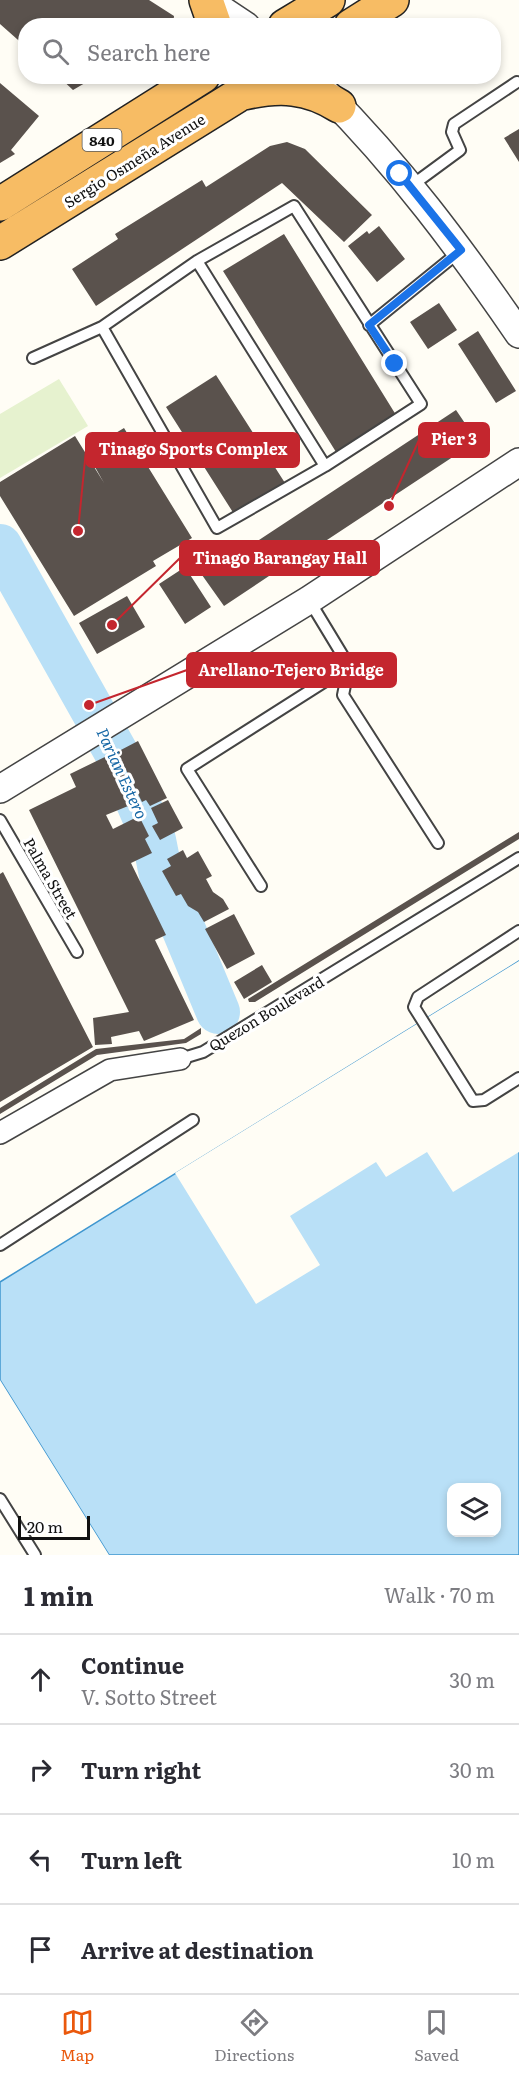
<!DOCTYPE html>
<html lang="en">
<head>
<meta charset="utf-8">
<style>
  :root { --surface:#fff; --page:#f7f7f7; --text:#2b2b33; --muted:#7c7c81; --line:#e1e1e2; --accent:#ea580c }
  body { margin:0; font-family:Literata,serif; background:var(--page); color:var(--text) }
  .controls { position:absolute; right:18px; bottom:18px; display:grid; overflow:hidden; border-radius:12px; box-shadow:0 3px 9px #0003 }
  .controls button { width:54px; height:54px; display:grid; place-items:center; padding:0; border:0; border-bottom:2px solid var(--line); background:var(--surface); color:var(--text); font:30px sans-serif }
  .scale { position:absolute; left:18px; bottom:15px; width:72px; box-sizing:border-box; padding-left:6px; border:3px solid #111; border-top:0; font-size:16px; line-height:21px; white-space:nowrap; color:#111; -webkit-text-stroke:4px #fff; paint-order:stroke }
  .stop { position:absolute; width:18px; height:18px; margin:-14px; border:4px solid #1a73e8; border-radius:50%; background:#fff }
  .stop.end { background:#1a73e8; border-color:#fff; box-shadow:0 2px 6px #0008 }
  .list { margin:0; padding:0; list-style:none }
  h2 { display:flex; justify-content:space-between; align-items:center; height:78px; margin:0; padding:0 24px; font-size:26px }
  h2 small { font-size:20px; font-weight:400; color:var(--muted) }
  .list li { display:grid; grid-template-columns:39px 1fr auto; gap:18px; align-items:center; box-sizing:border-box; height:90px; padding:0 24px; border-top:2px solid var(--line) }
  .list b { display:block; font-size:22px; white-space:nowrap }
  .list p { margin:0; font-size:20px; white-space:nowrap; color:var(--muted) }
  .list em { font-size:20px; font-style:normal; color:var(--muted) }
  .icon { flex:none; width:33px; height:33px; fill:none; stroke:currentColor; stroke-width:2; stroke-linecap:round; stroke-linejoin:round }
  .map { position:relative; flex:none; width:519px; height:1555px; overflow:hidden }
  .search { position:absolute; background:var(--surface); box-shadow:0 3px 9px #0003; left:18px; right:18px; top:18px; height:66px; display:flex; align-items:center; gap:15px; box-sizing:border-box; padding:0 21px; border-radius:24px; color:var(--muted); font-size:22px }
  .sheet { height:438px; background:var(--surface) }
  nav { display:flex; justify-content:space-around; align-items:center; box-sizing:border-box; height:84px; border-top:2px solid var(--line); background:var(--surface); font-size:16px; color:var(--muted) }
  nav a { display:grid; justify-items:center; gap:3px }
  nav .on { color:var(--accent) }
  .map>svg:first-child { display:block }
  .pitch { fill:#e6f2cf }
  .water { fill:#b9e0f7; stroke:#3f96cf; stroke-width:1.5; fill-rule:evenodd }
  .pier { fill:#fffdf5 }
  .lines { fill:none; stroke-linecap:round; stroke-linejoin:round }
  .river { stroke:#b9e0f7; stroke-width:44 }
  .building { fill:#5a524d }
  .service-casing { stroke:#444; stroke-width:14 }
  .minor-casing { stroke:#444; stroke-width:24 }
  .tertiary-casing { stroke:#444; stroke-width:30 }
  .trunk-casing { stroke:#222; stroke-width:36 }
  .service { stroke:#fff; stroke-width:10 }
  .minor { stroke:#fff; stroke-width:21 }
  .tertiary { stroke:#fff; stroke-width:27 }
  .trunk { stroke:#f7bc64; stroke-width:33 }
  .route { stroke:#1a73e8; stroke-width:8 }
  .labels { text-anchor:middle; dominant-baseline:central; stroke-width:6; stroke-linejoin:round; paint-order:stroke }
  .shield { fill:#fff; stroke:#585858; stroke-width:1.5 }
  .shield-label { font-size:14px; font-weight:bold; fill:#111 }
  .street-label { font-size:15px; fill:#111; stroke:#fff }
  .water-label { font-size:16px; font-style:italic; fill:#1768a6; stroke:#fff }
  .leader { fill:none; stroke:#c4262e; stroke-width:2 }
  .callout-dot { fill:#c4262e; stroke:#fff; stroke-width:2 }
  .callout { fill:#c4262e; stroke:#c4262e; stroke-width:2 }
  .callout-label { font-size:16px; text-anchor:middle; font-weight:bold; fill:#fff }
</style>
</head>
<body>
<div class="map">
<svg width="519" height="1555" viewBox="0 0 519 1555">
  <rect width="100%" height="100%" fill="#fffdf5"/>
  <path class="pitch" d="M 59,379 L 88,426 L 0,478 L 0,414 Z"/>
  <path class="water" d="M 519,961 L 519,1555 L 109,1555 L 0,1380 L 0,1282 ZM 452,1488 L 496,1488 L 496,1532 L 452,1532 Z"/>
  <path class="pier" d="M 519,961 L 519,1152 L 453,1192 L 427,1152 L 386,1177 L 376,1162 L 290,1216 L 320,1265 L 256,1304 L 175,1173 Z
    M 0,1380 L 109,1555 L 105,1555 L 0,1386 Z"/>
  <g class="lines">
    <path class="river" d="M 0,546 L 117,754 L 154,840 L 161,875 L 218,1012"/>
  </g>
  <path class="building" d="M 0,0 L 149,0 L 174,16 L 173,26 L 26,26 L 26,47 L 0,24 Z
    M 58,76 L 97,76 L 73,90 Z
    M 0,83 L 39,116 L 11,150 L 15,154 L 0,163 Z
    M 519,129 L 519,162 L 504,138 Z
    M 287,142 L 305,149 L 372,215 L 344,242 L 282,183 L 96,306 L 72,269 L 118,239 L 115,234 L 202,180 L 206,187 L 270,146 Z
    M 379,226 L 405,259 L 377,282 L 348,246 L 367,231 L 369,234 Z
    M 284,234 L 396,415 L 336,452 L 223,271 Z
    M 439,303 L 457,330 L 428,349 L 410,322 Z
    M 478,331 L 516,391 L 496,403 L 458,344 Z
    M 216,375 L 285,483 L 234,514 L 166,407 Z
    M 456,410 L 477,441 L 280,571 L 259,540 Z
    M 124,428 L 192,538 L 153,561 L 156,566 L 74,616 L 0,496 L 0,482 L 75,436 L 104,483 L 86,451 Z
    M 253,540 L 275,572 L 224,606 L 202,575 Z
    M 185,567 L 211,607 L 185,624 L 159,584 Z
    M 127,596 L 145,627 L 97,654 L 79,623 Z
    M 138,741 L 167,798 L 150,806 L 146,800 L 142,802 L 117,752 Z
    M 113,753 L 125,776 L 121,779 L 133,804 L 106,815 L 113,829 L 139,816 L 149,836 L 145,839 L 152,853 L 131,863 L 166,935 L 155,940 L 194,1020 L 144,1041 L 139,1031 L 111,1037 L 112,1044 L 95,1045 L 93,1018 L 129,1012 L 29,810 L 76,787 L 70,774 Z
    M 168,800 L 183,828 L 160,840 L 152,826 L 158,823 L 151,808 Z
    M 519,832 L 519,839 L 255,1002 L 249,1002 L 248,999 Z
    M 183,850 L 187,858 L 198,851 L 212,876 L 206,879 L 213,892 L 223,899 L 229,909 L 204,922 L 198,912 L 188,906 L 181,894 L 176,896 L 162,871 L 171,866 L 167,859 Z
    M 3,872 L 93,1047 L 0,1102 L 0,874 Z
    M 234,914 L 255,954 L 227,969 L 205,929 Z
    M 262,965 L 272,982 L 244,999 L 234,982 Z
    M 201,1028 L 201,1034 L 186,1043 L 97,1055 L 0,1114 L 0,1108 L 96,1049 L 184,1039 Z"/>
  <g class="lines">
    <defs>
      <path id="service" d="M 411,186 L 460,150 L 452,132 L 454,124 L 517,82
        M 197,261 L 325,466
        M 369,325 L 459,252
        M 33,358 L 102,327 L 197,261 L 294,206 L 421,404 L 325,466 L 217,528 L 102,327
        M 309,600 L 349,666 L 343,695 L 438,843
        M 0,820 L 77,952
        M 261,886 L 187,769 L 349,666
        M 519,931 L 418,997 L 414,1007 L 473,1101 L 484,1100 L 519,1078
        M 180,1059 L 203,1052 L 519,858
        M 0,1245 L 193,1120
        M 0,1499 L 35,1555"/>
      <path id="minor" d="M 0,1133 L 110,1070 L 180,1059"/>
      <path id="tertiary" d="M 207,0 L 246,26
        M 325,92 C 399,166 460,248 519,334
        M 0,789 L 309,600 L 519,462"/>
      <path id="trunk" d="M 206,0 L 215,26
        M 285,26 L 328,0
        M 351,26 L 392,0
        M 244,93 C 279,85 308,86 339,106
        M 0,204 L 203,76
        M 0,243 L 269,76"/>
    </defs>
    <use href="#service" class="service-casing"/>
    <use href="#minor" class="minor-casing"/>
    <use href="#tertiary" class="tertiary-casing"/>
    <use href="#trunk" class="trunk-casing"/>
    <use href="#service" class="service"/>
    <use href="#minor" class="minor"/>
    <use href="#tertiary" class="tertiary"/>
    <use href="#trunk" class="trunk"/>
  </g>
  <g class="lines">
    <path class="route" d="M 395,364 L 369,325 L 461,250 L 400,174"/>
  </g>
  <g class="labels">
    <rect class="shield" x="82.5" y="129" width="39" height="22" rx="4.5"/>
    <g class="shield-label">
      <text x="102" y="140">840</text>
    </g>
    <g class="street-label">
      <text transform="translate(134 160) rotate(-32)">Sergio Osmeña Avenue</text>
      <text transform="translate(51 878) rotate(60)">Palma Street</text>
      <text transform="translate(266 1013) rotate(-31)">Quezon Boulevard</text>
    </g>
    <g class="water-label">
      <text transform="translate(123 773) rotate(65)">Parian Estero</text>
    </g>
  </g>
  <path class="leader" d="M389 506L419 440M78 531L86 450M112 625L180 558M89 705L187 670"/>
  <g class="callout-dot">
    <circle cx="389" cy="506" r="6"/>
    <circle cx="78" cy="531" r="6"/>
    <circle cx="112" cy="625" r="6"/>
    <circle cx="89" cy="705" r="6"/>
  </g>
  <g class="callout">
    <rect x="419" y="423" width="70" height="34" rx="6"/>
    <rect x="86" y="433" width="213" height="34" rx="6"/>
    <rect x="180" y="541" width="199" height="34" rx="6"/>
    <rect x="187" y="653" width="209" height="34" rx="6"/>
  </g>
  <g class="callout-label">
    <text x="454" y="445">Pier 3</text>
    <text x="193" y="455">Tinago Sports Complex</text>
    <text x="280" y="564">Tinago Barangay Hall</text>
    <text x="291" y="676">Arellano-Tejero Bridge</text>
  </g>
</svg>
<div class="controls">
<button><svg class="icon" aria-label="layers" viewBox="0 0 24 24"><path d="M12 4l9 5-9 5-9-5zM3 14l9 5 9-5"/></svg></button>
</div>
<div class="scale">20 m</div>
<div class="stop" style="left:400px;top:174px"></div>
<div class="stop end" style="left:395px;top:364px"></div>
<div class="search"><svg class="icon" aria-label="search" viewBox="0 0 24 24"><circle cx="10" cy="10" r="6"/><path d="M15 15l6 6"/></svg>Search here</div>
</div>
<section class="sheet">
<h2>1 min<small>Walk · 70 m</small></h2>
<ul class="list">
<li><svg class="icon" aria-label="ahead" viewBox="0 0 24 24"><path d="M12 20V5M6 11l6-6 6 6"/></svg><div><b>Continue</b><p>V. Sotto Street</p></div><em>30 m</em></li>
<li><svg class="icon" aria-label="right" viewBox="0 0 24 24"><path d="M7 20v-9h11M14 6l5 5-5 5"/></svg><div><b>Turn right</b></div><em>30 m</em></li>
<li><svg class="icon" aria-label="left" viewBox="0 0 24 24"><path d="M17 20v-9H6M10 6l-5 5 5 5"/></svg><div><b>Turn left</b></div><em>10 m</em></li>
<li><svg class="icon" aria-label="arrive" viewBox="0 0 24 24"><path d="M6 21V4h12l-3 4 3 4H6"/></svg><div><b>Arrive at destination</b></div></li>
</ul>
</section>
<nav>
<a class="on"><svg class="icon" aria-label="map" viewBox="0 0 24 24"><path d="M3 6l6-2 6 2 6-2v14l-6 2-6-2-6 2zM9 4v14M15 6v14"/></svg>Map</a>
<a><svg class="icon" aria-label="directions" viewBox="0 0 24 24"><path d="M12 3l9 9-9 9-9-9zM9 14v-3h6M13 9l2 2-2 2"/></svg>Directions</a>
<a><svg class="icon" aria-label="saved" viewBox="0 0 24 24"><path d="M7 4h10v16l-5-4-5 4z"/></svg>Saved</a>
</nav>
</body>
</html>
